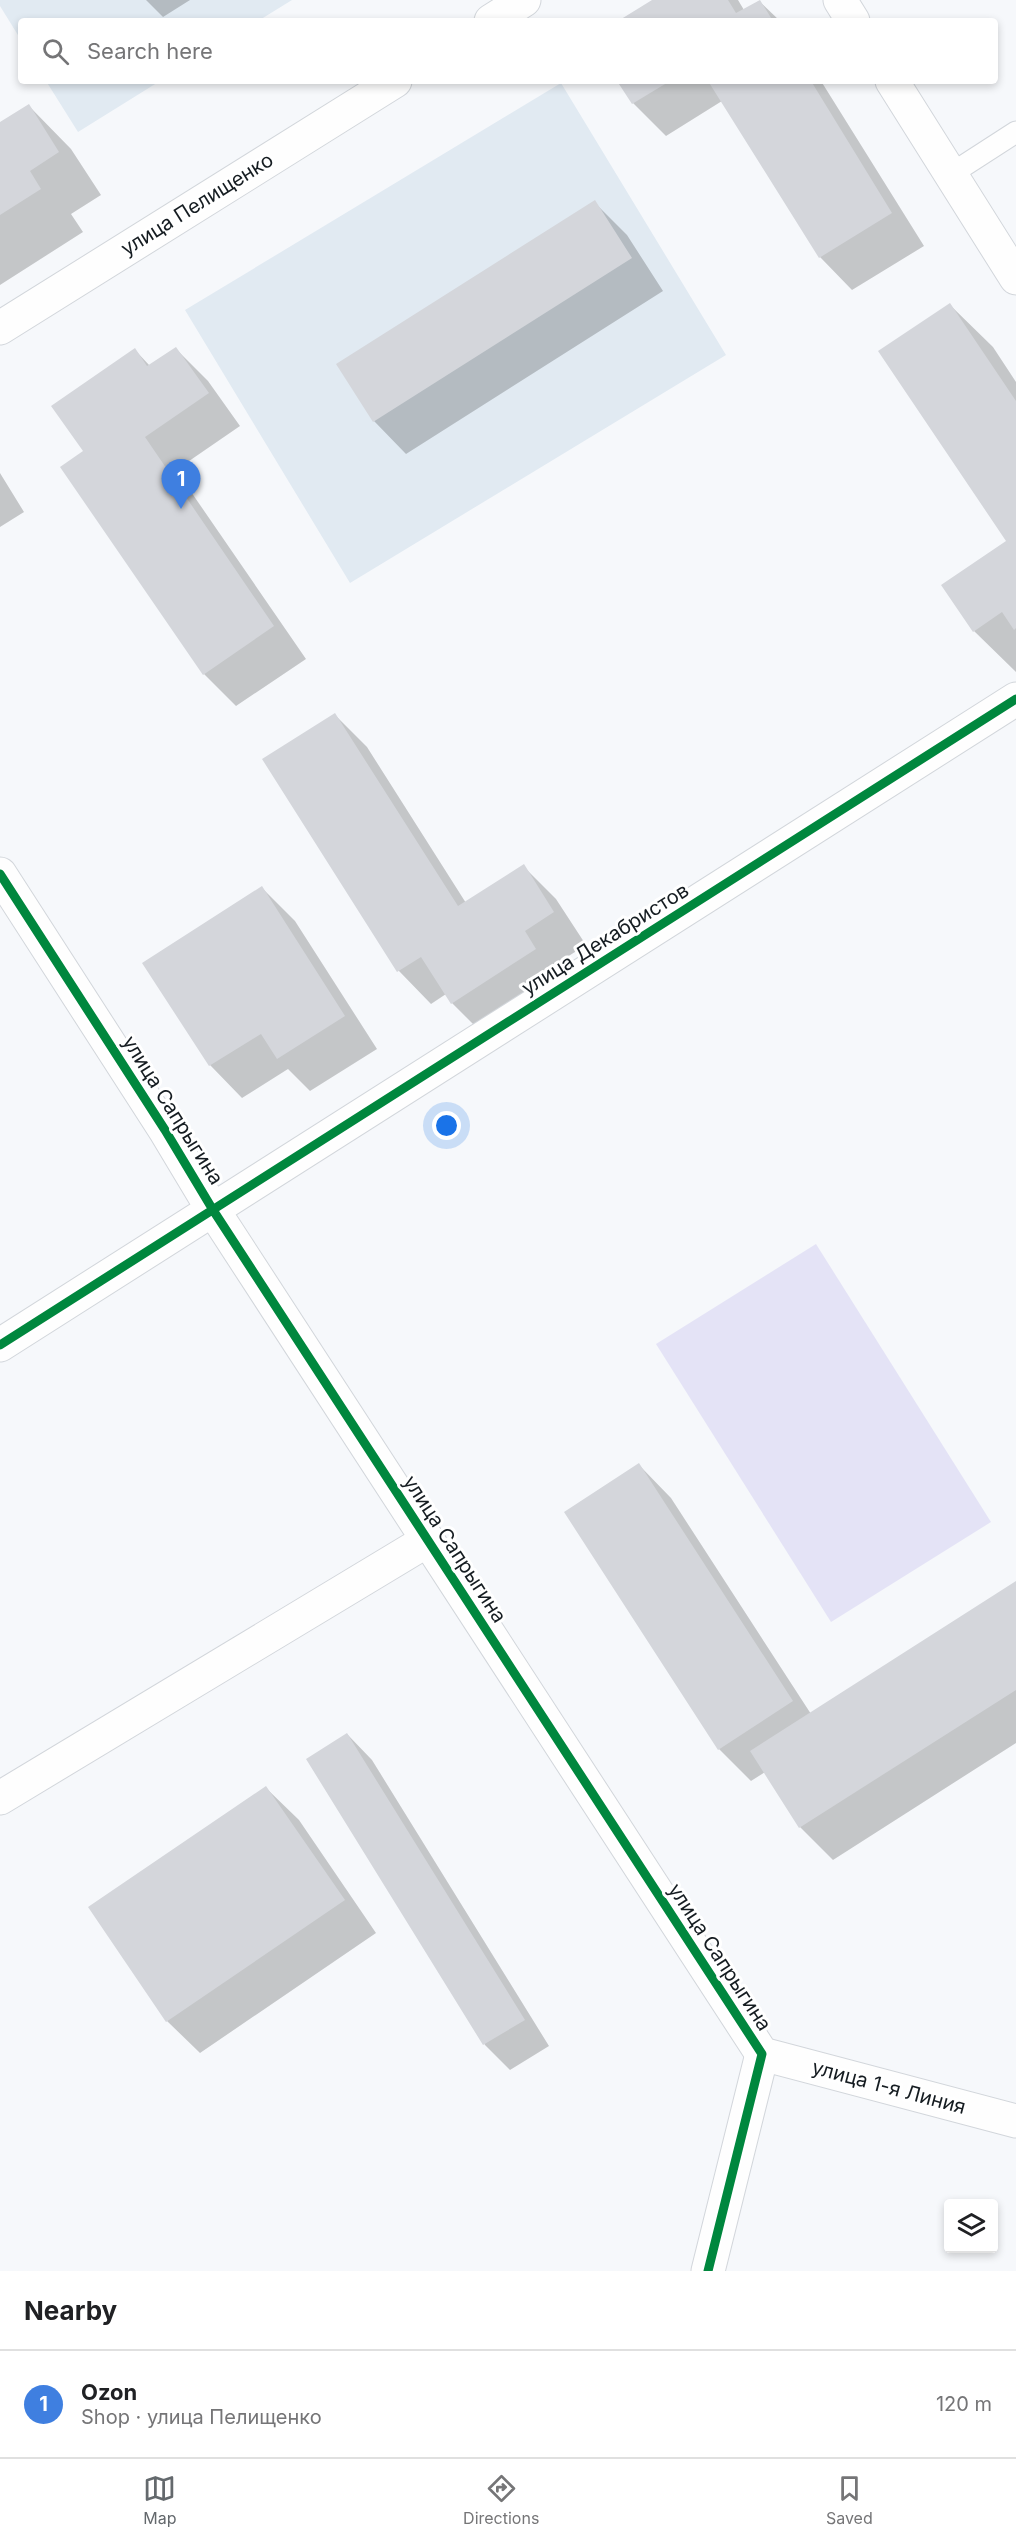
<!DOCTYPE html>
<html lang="en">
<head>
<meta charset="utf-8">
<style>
  :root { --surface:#fff; --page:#f6f6f6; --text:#202124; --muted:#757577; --line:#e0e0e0; --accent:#64696d }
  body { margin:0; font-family:Inter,sans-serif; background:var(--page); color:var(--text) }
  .controls { position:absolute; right:18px; bottom:18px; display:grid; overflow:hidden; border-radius:6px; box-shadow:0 3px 9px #0003 }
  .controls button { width:54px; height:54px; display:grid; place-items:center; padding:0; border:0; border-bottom:2px solid var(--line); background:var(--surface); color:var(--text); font:30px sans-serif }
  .you { position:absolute; left:447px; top:1126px; width:21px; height:21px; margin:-15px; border:4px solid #fff; border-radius:50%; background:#1a73e8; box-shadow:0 0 0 9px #1a73e833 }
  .badge { display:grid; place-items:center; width:39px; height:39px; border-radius:50%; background:var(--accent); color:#fff; font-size:20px; font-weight:700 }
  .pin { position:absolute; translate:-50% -50px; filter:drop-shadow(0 2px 3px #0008) }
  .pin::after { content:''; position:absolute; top:32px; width:21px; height:18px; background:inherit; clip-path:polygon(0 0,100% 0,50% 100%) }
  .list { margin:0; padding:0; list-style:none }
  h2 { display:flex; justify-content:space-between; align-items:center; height:78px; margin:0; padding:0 24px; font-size:26px }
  h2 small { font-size:20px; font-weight:400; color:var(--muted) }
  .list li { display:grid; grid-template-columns:39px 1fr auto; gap:18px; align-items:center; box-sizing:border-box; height:108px; padding:0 24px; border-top:2px solid var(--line) }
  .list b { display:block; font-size:22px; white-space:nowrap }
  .list p { margin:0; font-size:20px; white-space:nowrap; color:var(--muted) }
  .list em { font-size:20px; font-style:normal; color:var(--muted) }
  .icon { flex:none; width:33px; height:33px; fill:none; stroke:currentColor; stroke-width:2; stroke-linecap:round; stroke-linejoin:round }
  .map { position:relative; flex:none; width:1016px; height:2271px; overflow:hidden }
  .search { position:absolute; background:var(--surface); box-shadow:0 3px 9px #0003; left:18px; right:18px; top:18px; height:66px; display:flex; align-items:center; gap:15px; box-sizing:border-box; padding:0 21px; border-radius:6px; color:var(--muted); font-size:22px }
  .sheet { height:186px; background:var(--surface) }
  nav { display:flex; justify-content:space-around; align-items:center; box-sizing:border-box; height:84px; border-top:2px solid var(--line); background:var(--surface); font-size:16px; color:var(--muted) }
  nav a { display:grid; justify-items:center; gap:3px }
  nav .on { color:var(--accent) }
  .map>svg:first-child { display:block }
  .built { fill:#e1eaf2 }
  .green { fill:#e4e3f6 }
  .shadow { fill:#0003 }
  .building { fill:#d4d6db }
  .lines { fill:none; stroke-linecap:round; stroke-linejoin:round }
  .service-casing { stroke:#d2d6db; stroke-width:23 }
  .minor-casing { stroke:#d2d6db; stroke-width:35 }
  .tertiary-casing { stroke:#d2d6db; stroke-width:35 }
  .service { stroke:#fefefe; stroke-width:21 }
  .minor { stroke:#fefefe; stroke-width:33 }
  .tertiary { stroke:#fefefe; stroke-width:33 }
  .cycleway-casing { stroke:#fff; stroke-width:13 }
  .cycleway { stroke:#00873e; stroke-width:9 }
  .labels { text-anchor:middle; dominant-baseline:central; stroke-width:6; stroke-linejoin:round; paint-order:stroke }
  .street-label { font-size:20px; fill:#151c21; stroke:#fff }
</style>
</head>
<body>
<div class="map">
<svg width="1016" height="2271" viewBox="0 0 1016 2271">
  <rect width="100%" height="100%" fill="#f6f8fb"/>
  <path class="built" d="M 0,0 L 292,0 L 258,21 L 21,21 L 21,40 L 0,6 Z
    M 46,81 L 160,81 L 78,132 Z
    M 561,83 L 726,355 L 350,583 L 185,310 Z"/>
  <path class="green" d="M 816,1244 L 991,1522 L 831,1622 L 656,1344 Z"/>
  <path class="shadow" d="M 146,0 L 190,0 L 163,17 Z
    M 655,0 L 738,0 L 744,10 L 759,1 L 780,21 L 623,21 Z
    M 619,81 L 821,81 L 924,246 L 852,290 L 820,257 L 722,101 L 666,136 L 633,103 Z
    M 29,106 L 71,149 L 101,195 L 71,214 L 83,232 L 0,285 L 0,124 Z
    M 594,202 L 627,235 L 663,291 L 406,454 L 374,421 Z
    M 950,305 L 993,347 L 1016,382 L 1016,672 L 974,631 L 1008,542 Z
    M 176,349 L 208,381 L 240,426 L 176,470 L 306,659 L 236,706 L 204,674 L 85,452 L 135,350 L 150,366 Z
    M 0,473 L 24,512 L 0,527 Z
    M 335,715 L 367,747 L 466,903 L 523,866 L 556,899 L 586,945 L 556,964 L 568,982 L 484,1035 L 452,1003 L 446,994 L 431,1004 L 399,971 L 264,760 Z
    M 262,888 L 295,921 L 377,1049 L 310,1091 L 288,1069 L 242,1098 L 210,1065 Z
    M 639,1465 L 671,1498 L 811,1714 L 1016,1583 L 1016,1743 L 833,1860 L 800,1827 L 765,1772 L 751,1781 L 719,1749 Z
    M 347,1734 L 372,1760 L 549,2046 L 510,2070 L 485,2045 L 308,1759 Z
    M 266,1788 L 299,1820 L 376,1933 L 200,2053 L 167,2021 Z"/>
  <path class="building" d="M 652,0 L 728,0 L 736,13 L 760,0 L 773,21 L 618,21 Z
    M 617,81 L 670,81 L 632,104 Z
    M 708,81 L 811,81 L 892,213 L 819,258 Z
    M 29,104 L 59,152 L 30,171 L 41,189 L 0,215 L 0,122 Z
    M 595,200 L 632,258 L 373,422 L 336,364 Z
    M 950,303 L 1016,401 L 1016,628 L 1014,630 L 1002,612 L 973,632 L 941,585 L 1006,541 L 878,351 Z
    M 176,347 L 209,393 L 145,437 L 274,626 L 203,675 L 60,467 L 83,451 L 51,406 L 135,348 L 147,366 Z
    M 335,713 L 458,906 L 524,864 L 554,912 L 525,931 L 536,949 L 451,1004 L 421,957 L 397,972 L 262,759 Z
    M 262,886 L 345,1016 L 277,1059 L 261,1034 L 209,1066 L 142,963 Z
    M 639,1463 L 793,1701 L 718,1750 L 564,1512 Z
    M 1016,1581 L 1016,1690 L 799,1828 L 750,1751 Z
    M 347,1733 L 525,2020 L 483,2045 L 306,1759 Z
    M 266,1786 L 345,1900 L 166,2022 L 88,1907 Z"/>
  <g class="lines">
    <defs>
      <path id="service" d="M 951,174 L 1016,132"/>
      <path id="minor" d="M 840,0 L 853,21
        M 491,21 L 524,0
        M 892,81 L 1016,278
        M 0,328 L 395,81
        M 0,1345 L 1016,699
        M 0,1798 L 428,1540
        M 708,2271 L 762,2054"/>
      <path id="tertiary" d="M 0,874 L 165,1130 L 213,1210 L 762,2054 L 1016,2121"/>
    </defs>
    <use href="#service" class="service-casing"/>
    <use href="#minor" class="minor-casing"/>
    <use href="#tertiary" class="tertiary-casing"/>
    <use href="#service" class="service"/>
    <use href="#minor" class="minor"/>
    <use href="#tertiary" class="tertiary"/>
    <defs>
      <path id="cycleway" d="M 0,874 L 165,1130 L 213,1210 L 762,2054 L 708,2271
        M 0,1345 L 1016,699"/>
    </defs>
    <use href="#cycleway" class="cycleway-casing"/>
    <use href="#cycleway" class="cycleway"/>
  </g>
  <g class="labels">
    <g class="street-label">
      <text transform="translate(197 204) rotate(-32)">улица Пелищенко</text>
      <text transform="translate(605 939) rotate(-32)">улица Декабристов</text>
      <text transform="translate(173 1110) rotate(58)">улица Сапрыгина</text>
      <text transform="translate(455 1549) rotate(57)">улица Сапрыгина</text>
      <text transform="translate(720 1957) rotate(57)">улица Сапрыгина</text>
      <text transform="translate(889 2087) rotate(15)">улица 1-я Линия</text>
    </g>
  </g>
</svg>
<div class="controls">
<button><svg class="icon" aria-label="layers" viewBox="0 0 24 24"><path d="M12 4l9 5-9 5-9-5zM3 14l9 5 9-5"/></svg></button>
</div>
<div class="you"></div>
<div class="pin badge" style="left:181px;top:509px;background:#3f7fe0">1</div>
<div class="search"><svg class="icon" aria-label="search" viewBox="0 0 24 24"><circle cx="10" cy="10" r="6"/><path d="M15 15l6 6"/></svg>Search here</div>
</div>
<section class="sheet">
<h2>Nearby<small></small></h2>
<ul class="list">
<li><span class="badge" style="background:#3f7fe0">1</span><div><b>Ozon</b><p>Shop · улица Пелищенко</p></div><em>120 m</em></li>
</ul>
</section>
<nav>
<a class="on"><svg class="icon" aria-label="map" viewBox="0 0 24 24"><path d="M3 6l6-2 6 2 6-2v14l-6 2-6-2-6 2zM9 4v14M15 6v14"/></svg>Map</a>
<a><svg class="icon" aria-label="directions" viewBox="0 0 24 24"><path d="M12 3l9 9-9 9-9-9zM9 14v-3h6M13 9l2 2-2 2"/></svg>Directions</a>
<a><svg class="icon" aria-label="saved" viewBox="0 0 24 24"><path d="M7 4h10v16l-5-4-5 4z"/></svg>Saved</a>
</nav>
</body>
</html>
